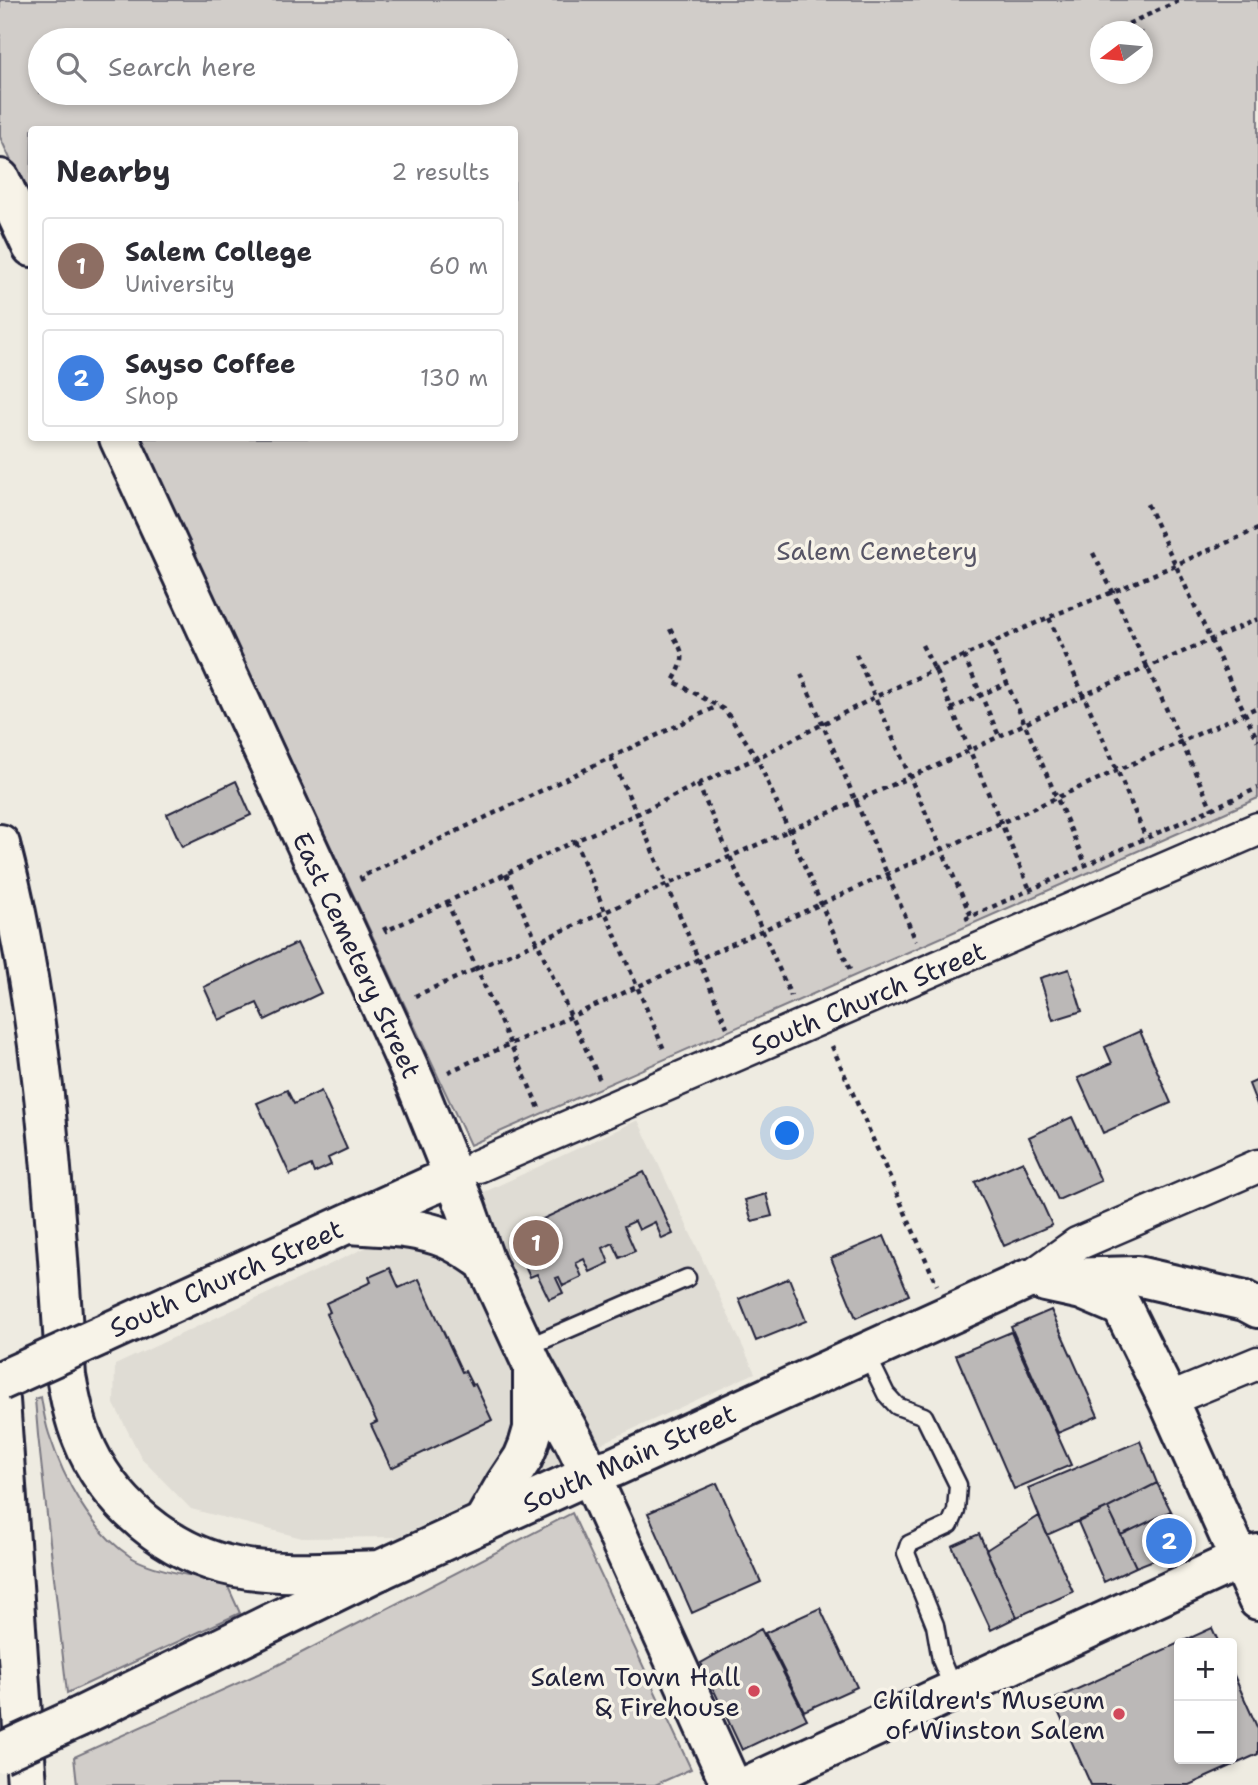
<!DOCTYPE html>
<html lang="en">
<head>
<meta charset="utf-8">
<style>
  :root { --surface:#fff; --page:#f2f2f3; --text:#2b2b33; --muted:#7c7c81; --line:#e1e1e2; --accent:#d1495b }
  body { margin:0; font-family:"Shantell Sans",sans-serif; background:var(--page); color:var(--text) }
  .controls { position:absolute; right:21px; bottom:21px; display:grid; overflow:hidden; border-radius:7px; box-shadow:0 4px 10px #0003 }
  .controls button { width:63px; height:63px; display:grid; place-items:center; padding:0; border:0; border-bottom:2px solid var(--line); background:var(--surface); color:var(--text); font:35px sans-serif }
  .compass { position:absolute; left:1090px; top:21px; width:63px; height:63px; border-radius:50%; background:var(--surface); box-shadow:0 4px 10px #0003; rotate:254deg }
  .you { position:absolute; left:788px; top:1134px; width:24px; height:24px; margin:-18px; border:5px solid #fff; border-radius:50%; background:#1a73e8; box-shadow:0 0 0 10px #1a73e833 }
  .badge { display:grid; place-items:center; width:46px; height:46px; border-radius:50%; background:var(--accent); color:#fff; font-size:23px; font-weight:700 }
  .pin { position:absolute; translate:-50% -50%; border:4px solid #fff; box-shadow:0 2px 7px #0006 }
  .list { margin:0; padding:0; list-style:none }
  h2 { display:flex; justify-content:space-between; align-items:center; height:91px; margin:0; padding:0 28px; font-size:30px }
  h2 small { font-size:23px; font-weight:400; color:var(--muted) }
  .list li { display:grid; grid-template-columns:46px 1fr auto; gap:21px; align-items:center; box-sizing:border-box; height:98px; margin:0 14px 14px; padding:0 14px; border:2px solid var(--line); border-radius:7px }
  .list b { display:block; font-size:26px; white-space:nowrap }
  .list p { margin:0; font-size:23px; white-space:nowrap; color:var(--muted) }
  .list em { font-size:23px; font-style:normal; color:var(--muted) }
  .icon { flex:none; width:38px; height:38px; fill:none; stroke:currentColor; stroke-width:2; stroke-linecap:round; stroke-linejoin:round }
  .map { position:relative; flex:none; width:1258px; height:1785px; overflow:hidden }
  .search { position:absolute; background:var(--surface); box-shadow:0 4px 10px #0003; left:28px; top:28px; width:490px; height:77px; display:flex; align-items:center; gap:18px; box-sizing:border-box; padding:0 24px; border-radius:38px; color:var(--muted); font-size:26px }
  .panel { position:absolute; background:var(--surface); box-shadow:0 4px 10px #0003; left:28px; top:126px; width:490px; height:315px; border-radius:7px }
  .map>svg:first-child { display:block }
  .built { fill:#dfdcd4 }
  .green { fill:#d1cdc9; stroke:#7a7882; stroke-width:2; fill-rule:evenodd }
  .building { fill:#bbb8b7; stroke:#22223b; stroke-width:2 }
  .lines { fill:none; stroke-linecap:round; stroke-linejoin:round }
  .lane-casing { stroke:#22223b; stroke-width:21 }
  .street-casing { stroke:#22223b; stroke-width:37 }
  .secondary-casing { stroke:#22223b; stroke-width:44 }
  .primary-casing { stroke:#22223b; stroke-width:44 }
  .highway-casing { stroke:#22223b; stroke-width:44 }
  .path { stroke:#22223b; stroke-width:4.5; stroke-dasharray:5 5; stroke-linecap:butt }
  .lane { stroke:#f7f3e8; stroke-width:16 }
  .street { stroke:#f7f3e8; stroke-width:32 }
  .secondary { stroke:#f7f3e8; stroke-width:38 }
  .primary { stroke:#f7f3e8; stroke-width:38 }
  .highway { stroke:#f7f3e8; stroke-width:38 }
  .secondary-bridge-casing { stroke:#22223b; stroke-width:44; stroke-linecap:butt }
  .primary-bridge-casing { stroke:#22223b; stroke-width:44; stroke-linecap:butt }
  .secondary-bridge { stroke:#f7f3e8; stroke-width:38 }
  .primary-bridge { stroke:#f7f3e8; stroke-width:38 }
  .poi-dot { fill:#d1495b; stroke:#f7f3e8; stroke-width:2.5 }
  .labels { text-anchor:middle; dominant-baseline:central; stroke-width:7; stroke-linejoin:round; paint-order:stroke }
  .park-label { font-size:26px; fill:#575566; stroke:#f7f3e8 }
  .street-label { font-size:26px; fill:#22223b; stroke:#f7f3e8 }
  .poi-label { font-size:26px; fill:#22223b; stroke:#f7f3e8; text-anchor:end }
</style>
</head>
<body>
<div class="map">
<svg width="1258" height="1785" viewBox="0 0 1258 1785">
  <rect width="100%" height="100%" fill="#eeebe1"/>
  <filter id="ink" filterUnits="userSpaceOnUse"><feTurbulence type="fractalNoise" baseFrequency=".0143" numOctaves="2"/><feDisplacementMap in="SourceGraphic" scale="14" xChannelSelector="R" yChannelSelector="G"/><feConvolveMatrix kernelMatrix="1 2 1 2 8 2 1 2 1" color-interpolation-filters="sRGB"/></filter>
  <g filter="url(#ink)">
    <path class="built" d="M 638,1120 L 755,1373 L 398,1537 L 302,1538 L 191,1509 L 142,1459 L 114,1404 L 115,1365 Z"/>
    <path class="green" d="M 0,0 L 1258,0 L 1258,798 L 470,1145 L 140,438 L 514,438 L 514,130 L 32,130 L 31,204 L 0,137 ZM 1100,32 L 1142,32 L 1142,74 L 1100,74 ZM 40,40 L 506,40 L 506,93 L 40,93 Z
      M 41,1397 C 43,1409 45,1422 49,1434 C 64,1480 90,1530 131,1557 C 150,1569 201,1579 225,1580 L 240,1613 L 67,1693 L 38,1435 L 35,1399 Z
      M 572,1513 L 691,1769 L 655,1785 L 77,1785 L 74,1757 L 278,1665 Z"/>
    <path class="building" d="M 236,781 L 251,815 L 182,847 L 167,814 Z
      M 297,943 L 321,993 L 265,1020 L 257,1003 L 219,1020 L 204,987 Z
      M 1069,969 L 1082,1011 L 1053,1020 L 1040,978 Z
      M 1140,1031 L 1171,1103 L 1103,1133 L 1078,1078 L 1112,1063 L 1105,1047 Z
      M 1258,1080 L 1258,1107 L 1249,1084 Z
      M 287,1090 L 294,1104 L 321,1091 L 347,1149 L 328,1158 L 331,1165 L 314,1173 L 311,1165 L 290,1175 L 257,1103 Z
      M 1072,1117 L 1101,1181 L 1058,1200 L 1029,1137 Z
      M 1023,1161 L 1052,1225 L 1004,1246 L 975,1182 Z
      M 644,1172 L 673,1234 L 662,1239 L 655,1222 L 639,1230 L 635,1221 L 624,1226 L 635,1251 L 620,1258 L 613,1243 L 603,1248 L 609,1263 L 590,1272 L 584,1259 L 576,1263 L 582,1277 L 563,1286 L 559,1277 L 556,1278 L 563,1293 L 549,1299 L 537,1274 L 530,1277 L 520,1256 L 528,1252 L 519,1230 Z
      M 766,1194 L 772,1216 L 752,1221 L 745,1200 Z
      M 884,1236 L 909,1295 L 856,1318 L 831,1258 Z
      M 390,1268 L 399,1288 L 419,1279 L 462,1372 L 465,1371 L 472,1385 L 475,1384 L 492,1420 L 391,1468 L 371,1425 L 377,1422 L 326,1314 L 330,1312 L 326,1303 L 371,1282 L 369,1277 Z
      M 789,1278 L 806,1321 L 756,1341 L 739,1299 Z
      M 1051,1310 L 1098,1416 L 1058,1433 L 1011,1327 Z
      M 1011,1332 L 1071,1465 L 1014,1489 L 956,1355 Z
      M 1140,1441 L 1157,1483 L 1108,1508 L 1047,1535 L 1028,1488 Z
      M 717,1483 L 761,1582 L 692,1613 L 648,1513 Z
      M 1157,1483 L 1171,1511 L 1121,1535 L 1108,1508 Z
      M 1108,1508 L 1136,1567 L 1104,1582 L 1078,1522 Z
      M 1171,1511 L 1183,1538 L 1179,1550 L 1136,1567 L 1121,1535 Z
      M 1039,1516 L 1073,1592 L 1017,1617 L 986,1550 Z
      M 979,1534 L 1017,1617 L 991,1630 L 952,1546 Z
      M 820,1608 L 857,1687 L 804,1711 L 765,1633 Z
      M 1212,1628 L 1219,1643 L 1179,1643 L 1179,1759 L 1232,1759 L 1232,1671 L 1258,1729 L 1258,1754 L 1189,1785 L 1091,1785 L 1053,1700 Z
      M 761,1629 L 807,1719 L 742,1750 L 701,1663 Z"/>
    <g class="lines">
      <defs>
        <path id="lane" d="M 525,1348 L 687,1278
          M 866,1353 L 886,1394 L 897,1406 L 924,1416 L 958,1485 L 956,1511 L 950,1525 L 909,1544 L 906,1553 L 935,1625 L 941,1660 L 954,1691"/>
        <path id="street" d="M 478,1166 L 1258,829
          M 1028,1279 L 1077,1244 L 1258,1166
          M 1168,1400 L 1258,1363"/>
        <path id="secondary" d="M 0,179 L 32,247
          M 119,438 L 390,1026 L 417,1086 L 466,1208 L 485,1262 L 533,1366 L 574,1441 L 590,1474
          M 349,1224 C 378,1226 408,1226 437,1235 C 454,1240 470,1251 485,1262
          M 1045,1282 L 1082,1290 L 1122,1307 L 1168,1400 L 1258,1600
          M 102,1335 L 430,1186 L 453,1177
          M 483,1523 L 505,1485 L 523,1458 L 528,1446 L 533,1429 L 533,1372"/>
        <path id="primary" d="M 590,1474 L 731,1785
          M 79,1717 L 380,1570 L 590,1474 L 614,1467 L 1028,1279 L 1137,1276 L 1245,1301 L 1258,1308
          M 749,1785 L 1240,1559 L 1258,1554"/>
        <path id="highway" d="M 0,844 C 45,1017 54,1198 66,1376 C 70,1397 74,1419 82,1438 C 107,1502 169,1554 236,1567 C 283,1576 333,1571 380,1570
          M 0,1400 L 27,1785"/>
      </defs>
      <use href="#lane" class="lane-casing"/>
      <use href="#street" class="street-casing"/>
      <use href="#secondary" class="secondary-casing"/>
      <use href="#primary" class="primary-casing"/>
      <use href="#highway" class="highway-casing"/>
      <path class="path" d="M 1110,32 L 1181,0
        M 1097,38 L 1100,36
        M 1147,504 L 1258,741
        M 1093,553 L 1113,592 L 1212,809
        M 1049,618 L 1117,770 L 1146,838
        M 670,629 C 683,654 688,655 673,681 L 723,709 L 730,717 L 757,758 L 850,970
        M 990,644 L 1086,865
        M 922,645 L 935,670 L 1031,892
        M 856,654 L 971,916
        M 964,656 L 999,736
        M 801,674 L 916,941
        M 951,709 L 1007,683
        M 611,757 L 637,814 L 727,1027
        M 698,784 L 791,996
        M 575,841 L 665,1052
        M 506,874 L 600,1080
        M 363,881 L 361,877 L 718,706
        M 447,902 L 539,1108
        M 965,919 L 1258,788
        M 384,927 L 386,931 L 575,841 L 637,814 L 698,784 L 757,758 L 875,697 L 990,644 L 1049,617 L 1113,592 L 1258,529
        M 415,996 L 969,751 L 1084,695 L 1258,619
        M 832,1046 L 937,1285
        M 448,1072 L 1258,707"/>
      <use href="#lane" class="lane"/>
      <use href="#street" class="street"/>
      <use href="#secondary" class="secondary"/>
      <use href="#primary" class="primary"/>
      <use href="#highway" class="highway"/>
      <defs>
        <path id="secondary-bridge" d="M 0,1381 L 102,1335"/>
        <path id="primary-bridge" d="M 0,1753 L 79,1717"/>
      </defs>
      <use href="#secondary-bridge" class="secondary-bridge-casing"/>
      <use href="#primary-bridge" class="primary-bridge-casing"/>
      <use href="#secondary-bridge" class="secondary-bridge"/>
      <use href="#primary-bridge" class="primary-bridge"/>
    </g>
  </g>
  <g class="poi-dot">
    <circle cx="754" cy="1691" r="7"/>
    <circle cx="1119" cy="1714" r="7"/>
  </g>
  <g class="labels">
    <g class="park-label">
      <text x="877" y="550">Salem Cemetery</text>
    </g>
    <g class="street-label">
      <text transform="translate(357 955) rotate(65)">East Cemetery Street</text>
      <text transform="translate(868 998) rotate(-23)">South Church Street</text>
      <text transform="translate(226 1278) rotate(-24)">South Church Street</text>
      <text transform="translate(629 1458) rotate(-24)">South Main Street</text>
    </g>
    <g class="poi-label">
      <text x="740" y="1676">Salem Town Hall<tspan x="740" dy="30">&amp; Firehouse</tspan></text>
      <text x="1105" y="1699">Children's Museum<tspan x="1105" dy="30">of Winston Salem</tspan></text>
    </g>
  </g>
</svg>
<div class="controls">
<button>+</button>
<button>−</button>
</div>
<svg class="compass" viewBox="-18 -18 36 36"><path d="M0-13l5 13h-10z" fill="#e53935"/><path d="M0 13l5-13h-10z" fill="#7c7c81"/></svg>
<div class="you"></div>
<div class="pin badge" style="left:536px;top:1243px;background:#8d6e63">1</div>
<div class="pin badge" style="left:1169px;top:1541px;background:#3f7fe0">2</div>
<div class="search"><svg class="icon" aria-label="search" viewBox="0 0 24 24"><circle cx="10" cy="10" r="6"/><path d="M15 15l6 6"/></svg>Search here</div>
<section class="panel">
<h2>Nearby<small>2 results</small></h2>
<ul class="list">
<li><span class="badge" style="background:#8d6e63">1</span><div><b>Salem College</b><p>University</p></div><em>60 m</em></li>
<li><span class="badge" style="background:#3f7fe0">2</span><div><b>Sayso Coffee</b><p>Shop</p></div><em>130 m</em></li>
</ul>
</section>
</div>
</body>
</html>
